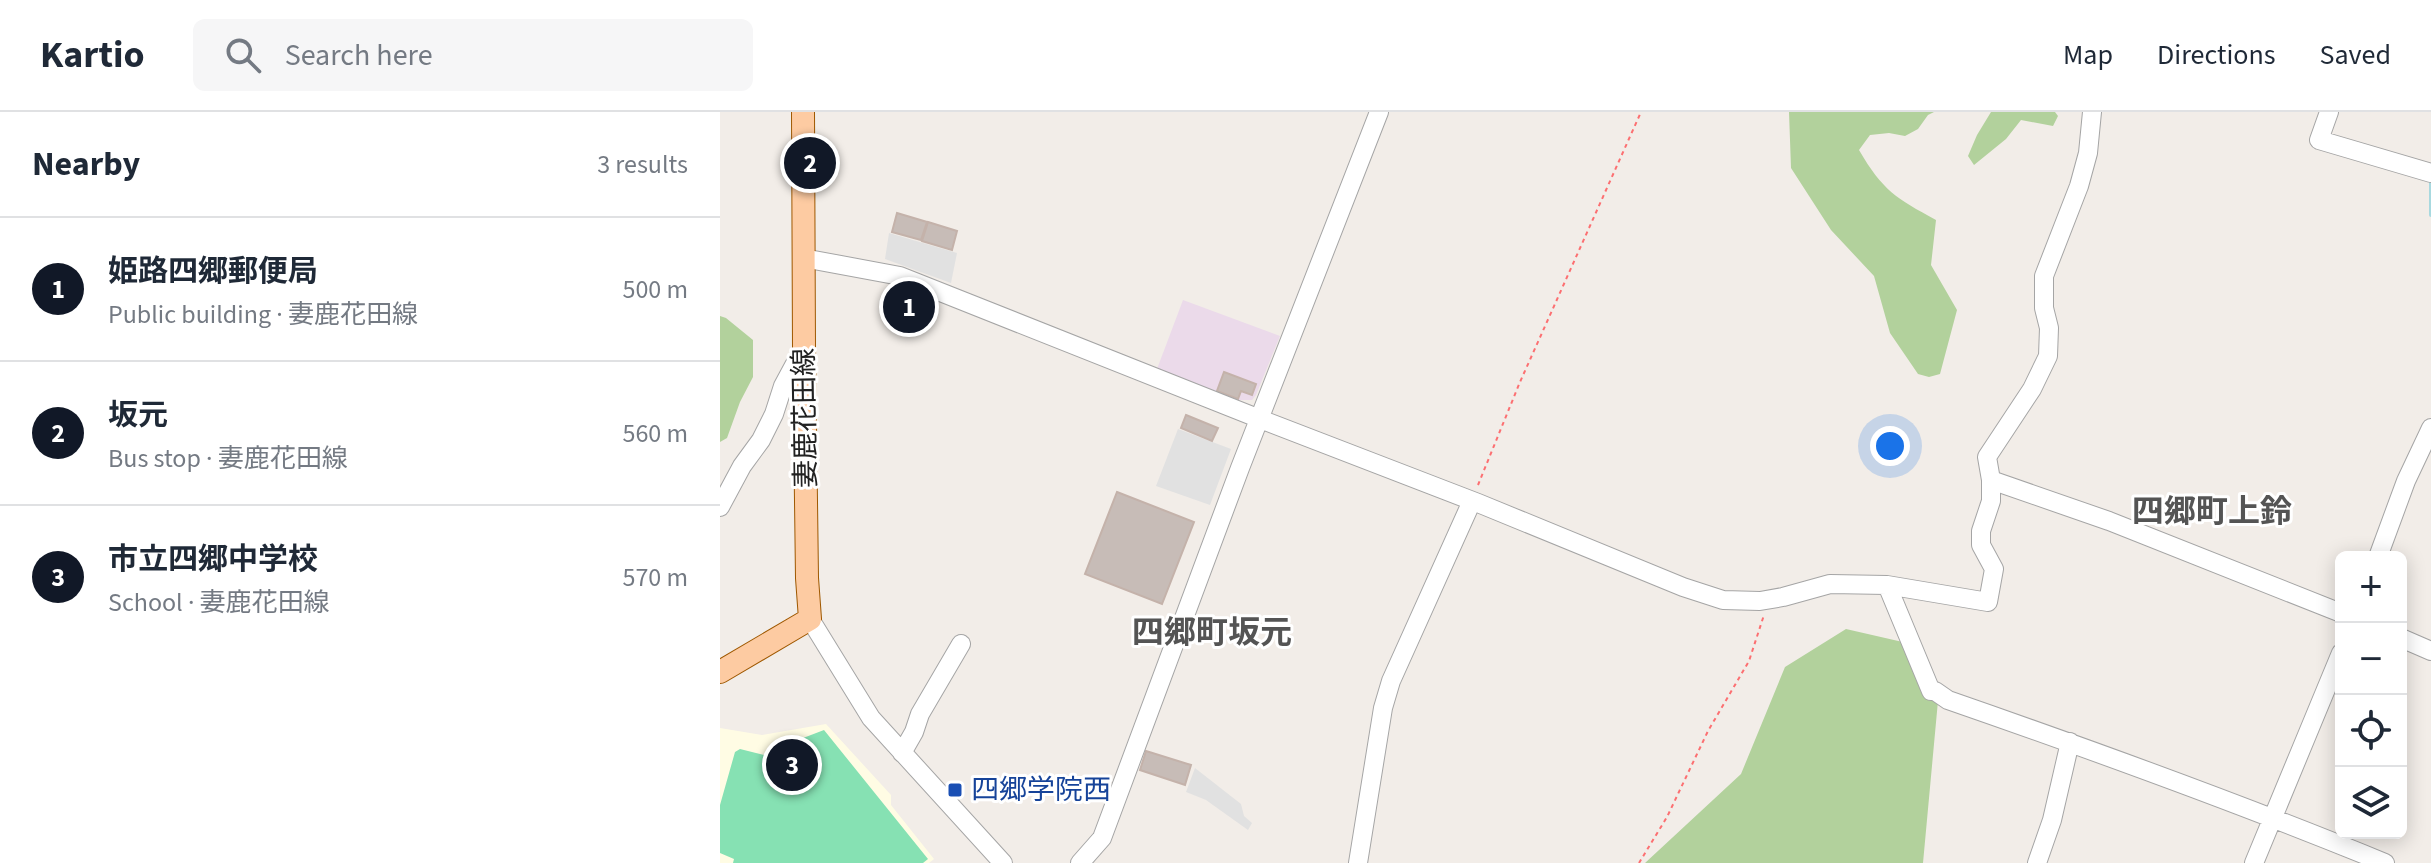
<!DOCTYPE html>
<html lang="en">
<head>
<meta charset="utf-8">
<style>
  :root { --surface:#fff; --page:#f6f6f7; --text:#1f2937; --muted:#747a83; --line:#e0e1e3; --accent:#111827 }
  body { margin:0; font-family:"Source Sans 3","Noto Sans JP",sans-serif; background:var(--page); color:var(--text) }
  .controls { position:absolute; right:24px; bottom:24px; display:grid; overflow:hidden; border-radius:12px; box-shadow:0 4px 20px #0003 }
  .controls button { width:72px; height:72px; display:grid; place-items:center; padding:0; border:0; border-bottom:2px solid var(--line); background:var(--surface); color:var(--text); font:40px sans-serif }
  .you { position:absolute; left:1170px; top:334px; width:28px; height:28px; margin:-20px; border:6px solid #fff; border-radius:50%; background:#1a73e8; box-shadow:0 0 0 12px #1a73e833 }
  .badge { display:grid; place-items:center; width:52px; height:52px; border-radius:50%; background:var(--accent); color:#fff; font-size:26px; font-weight:700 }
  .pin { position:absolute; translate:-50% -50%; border:4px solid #fff; box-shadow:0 2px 8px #0006 }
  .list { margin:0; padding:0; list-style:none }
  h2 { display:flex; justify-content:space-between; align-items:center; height:104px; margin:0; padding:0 32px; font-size:34px }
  h2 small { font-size:26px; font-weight:400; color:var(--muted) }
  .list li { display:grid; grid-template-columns:52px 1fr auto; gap:24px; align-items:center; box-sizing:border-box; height:144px; padding:0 32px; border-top:2px solid var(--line) }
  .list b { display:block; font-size:30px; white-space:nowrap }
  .list p { margin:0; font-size:26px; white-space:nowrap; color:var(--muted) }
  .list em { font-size:26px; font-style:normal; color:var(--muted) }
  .icon { flex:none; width:44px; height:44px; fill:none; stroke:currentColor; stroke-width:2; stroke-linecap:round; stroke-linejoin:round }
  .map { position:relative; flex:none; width:1711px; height:751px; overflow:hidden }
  header { display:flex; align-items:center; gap:48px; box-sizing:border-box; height:112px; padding:0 40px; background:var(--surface); border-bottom:2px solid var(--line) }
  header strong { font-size:38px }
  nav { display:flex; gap:44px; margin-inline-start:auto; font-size:28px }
  .search { width:560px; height:72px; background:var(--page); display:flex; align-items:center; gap:20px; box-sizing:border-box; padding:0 28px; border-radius:12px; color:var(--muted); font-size:30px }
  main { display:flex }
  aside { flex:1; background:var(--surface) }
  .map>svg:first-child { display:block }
  .industrial { fill:#ebdaea }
  .education { fill:#fffce4 }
  .forest { fill:#b2d19c }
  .pitch { fill:#86e1b3 }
  .parking { fill:#e1e1e1 }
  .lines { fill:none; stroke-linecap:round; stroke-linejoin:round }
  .stream { stroke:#a8d9df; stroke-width:4 }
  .building { fill:#c7bcb7; stroke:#c4b2aa; stroke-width:2 }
  .minor-casing { stroke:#a5a5a5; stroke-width:20 }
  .major-casing { stroke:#9f5800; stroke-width:24 }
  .path { stroke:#fc6f71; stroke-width:2; stroke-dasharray:4 4; stroke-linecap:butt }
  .minor { stroke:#fff; stroke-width:18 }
  .major { stroke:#fdcba2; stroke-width:22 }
  .transit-dot { fill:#1a4fb4; stroke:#fff; stroke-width:3 }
  .labels { text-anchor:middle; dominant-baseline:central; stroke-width:6; stroke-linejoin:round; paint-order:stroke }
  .street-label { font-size:28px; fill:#212121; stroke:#fff }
  .transit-label { font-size:28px; fill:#164399; stroke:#fff; text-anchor:start }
  .quarter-label { font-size:32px; font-weight:bold; fill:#545454; stroke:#fff }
</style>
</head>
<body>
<header>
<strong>Kartio</strong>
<div class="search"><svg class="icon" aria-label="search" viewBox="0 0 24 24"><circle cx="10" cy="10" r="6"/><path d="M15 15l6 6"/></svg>Search here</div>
<nav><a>Map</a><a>Directions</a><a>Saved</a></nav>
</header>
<main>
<aside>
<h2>Nearby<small>3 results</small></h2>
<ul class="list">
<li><span class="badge">1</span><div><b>姫路四郷郵便局</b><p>Public building · 妻鹿花田線</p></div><em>500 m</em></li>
<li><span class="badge">2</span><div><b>坂元</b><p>Bus stop · 妻鹿花田線</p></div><em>560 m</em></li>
<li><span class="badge">3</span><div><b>市立四郷中学校</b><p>School · 妻鹿花田線</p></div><em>570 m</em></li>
</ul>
</aside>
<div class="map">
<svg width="1711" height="751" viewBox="0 0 1711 751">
  <rect width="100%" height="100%" fill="#f2ede8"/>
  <path class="industrial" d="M 463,188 L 560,224 L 536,283 L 532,288 L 518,288 L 437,257 Z"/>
  <path class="education" d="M 106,612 L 171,683 L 171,693 L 214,747 L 209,751 L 0,751 L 0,616 L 42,623 Z"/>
  <path class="forest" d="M 1069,0 L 1214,0 L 1208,3 L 1198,17 L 1185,24 L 1169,21 L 1150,23 L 1139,38 C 1163,79 1176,86 1216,108 L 1211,153 L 1237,198 L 1220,262 L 1209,265 L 1198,262 L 1170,221 L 1154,164 L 1111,118 L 1071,56 Z
    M 1271,0 L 1335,0 L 1338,4 L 1333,14 L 1301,8 L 1286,27 L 1254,53 L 1248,44 L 1257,23 Z
    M 0,204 L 6,206 L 33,228 L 33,265 L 20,290 L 7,326 L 0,330 Z
    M 1126,517 L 1187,531 L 1219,578 L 1203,751 L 925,751 L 1021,662 L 1065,555 Z"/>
  <path class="pitch" d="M 104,618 L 208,747 L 203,751 L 13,751 L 14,747 L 0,741 L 0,693 L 15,640 L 20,637 L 56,646 L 57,636 Z"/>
  <path class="parking" d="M 169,121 L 237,141 L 231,171 L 165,147 Z
    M 458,317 L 511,337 L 490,393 L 436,374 Z
    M 475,656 L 521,692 L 524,704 L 532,711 L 528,718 L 486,688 L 466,680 Z"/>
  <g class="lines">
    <path class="stream" d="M 1711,67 L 1711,103"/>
  </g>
  <path class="building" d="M 177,101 L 207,110 L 201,128 L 172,120 Z
    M 208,110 L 237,119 L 232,138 L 202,129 Z
    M 183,185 L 201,189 L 196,210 L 177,205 Z
    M 504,260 L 536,272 L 532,283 L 521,279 L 518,287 L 497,279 Z
    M 466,303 L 498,316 L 492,329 L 461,316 Z
    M 397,380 L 474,410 L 442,492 L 365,462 Z
    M 426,639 L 471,653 L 465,673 L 420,658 Z"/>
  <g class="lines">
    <defs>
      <path id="minor" d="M 1609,0 L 1599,28 L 1711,61
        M 83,146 L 180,164 L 540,307 L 758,391 L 963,475 L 1003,488 L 1040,489 L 1063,485 L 1110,472 L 1167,473 L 1268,490 L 1274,457 L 1261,433 L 1261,419 L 1271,389 L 1271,368 L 1267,345 L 1312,277 L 1328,244 L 1329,216 L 1324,196 L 1324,164 L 1359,74 L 1368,41 L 1372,0
        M 1271,368 L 1389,409 L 1621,501
        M 0,395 L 22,354 L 41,328 L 54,302 L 63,274 L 84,235
        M 1658,445 L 1686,369 L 1711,316
        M 1167,473 L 1211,579 L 1215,579 L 1228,588 C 1375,639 1521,692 1665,751
        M 90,507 L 151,606 L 283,751
        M 1681,526 L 1711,539
        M 182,641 L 194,620 L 200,602 L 241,532
        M 360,751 L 382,726 L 520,356 L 659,0
        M 638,751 L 663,596 L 671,569 L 752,389
        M 1317,751 L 1332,708 L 1350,630
        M 1534,751 L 1621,541"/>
      <path id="major" d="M 0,560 L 90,507 L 87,466 L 84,235 L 83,0"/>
    </defs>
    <use href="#minor" class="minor-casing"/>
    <use href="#major" class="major-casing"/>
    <path class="path" d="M 758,373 L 800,270 L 921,0
      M 919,751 L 947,705 L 988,619 L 1029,549 L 1044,503"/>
    <use href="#minor" class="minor"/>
    <use href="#major" class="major"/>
  </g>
  <rect class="transit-dot" x="227" y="670" width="16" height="16" rx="4"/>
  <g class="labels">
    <g class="street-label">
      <text transform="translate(85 306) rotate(-91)">妻鹿花田線</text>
    </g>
    <g class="transit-label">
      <text x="251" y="678">四郷学院西</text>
    </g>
    <g class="quarter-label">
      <text x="1492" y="400">四郷町上鈴</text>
      <text x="492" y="521">四郷町坂元</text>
    </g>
  </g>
</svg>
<div class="controls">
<button>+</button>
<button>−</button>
<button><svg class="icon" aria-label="locate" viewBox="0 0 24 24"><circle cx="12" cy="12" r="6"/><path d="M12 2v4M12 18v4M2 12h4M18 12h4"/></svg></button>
<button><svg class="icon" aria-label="layers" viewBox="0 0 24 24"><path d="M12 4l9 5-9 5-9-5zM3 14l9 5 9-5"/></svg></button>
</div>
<div class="you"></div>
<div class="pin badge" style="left:189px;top:195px">1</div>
<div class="pin badge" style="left:90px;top:51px">2</div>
<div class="pin badge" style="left:72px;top:653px">3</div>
</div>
</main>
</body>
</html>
